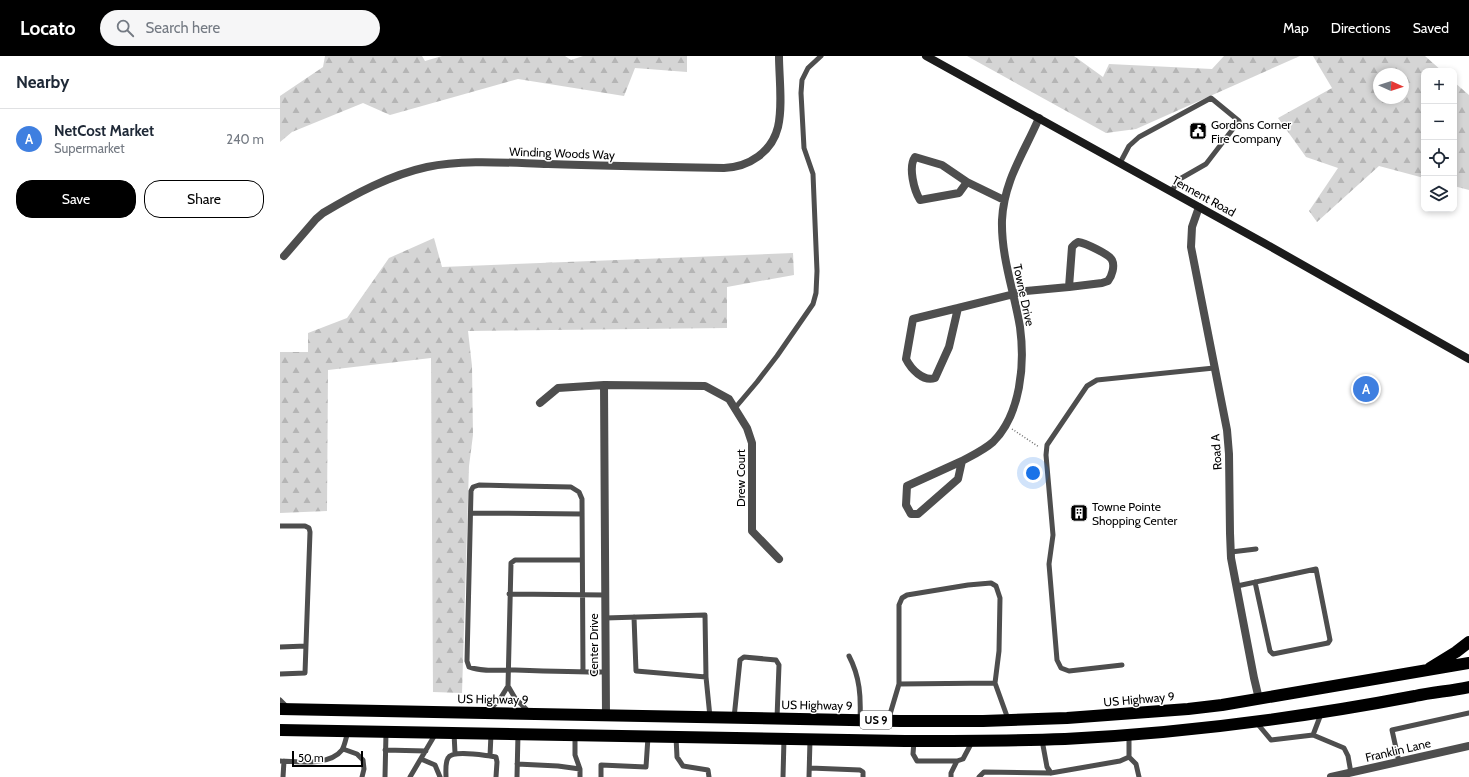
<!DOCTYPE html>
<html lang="en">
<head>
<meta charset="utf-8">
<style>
  :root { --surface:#fff; --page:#f6f6f7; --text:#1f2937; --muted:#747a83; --line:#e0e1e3; --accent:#000 }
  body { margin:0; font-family:Cabin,sans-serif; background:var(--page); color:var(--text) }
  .controls { position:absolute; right:12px; top:12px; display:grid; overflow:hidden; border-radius:8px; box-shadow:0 2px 6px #0003 }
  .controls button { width:36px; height:36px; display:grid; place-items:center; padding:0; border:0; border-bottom:1px solid var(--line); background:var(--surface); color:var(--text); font:20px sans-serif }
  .compass { position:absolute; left:1093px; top:12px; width:36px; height:36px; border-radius:50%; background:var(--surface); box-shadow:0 2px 6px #0003; rotate:93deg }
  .scale { position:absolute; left:12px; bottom:10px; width:71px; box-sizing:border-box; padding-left:4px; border:2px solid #000; border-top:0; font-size:11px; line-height:14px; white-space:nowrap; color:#000; -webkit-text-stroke:3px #fff; paint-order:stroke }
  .you { position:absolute; left:753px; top:417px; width:14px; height:14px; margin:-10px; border:3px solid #fff; border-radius:50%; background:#1a73e8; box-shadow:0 0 0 6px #1a73e833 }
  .badge { display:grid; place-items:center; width:26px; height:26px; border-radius:50%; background:var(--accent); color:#fff; font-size:13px; font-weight:700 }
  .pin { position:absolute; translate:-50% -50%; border:2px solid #fff; box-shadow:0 1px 4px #0006 }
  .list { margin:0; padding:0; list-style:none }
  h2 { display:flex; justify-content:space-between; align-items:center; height:52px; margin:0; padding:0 16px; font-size:17px }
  h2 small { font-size:13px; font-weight:400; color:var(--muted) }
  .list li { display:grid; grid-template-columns:26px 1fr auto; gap:12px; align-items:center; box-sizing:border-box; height:60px; padding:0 16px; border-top:1px solid var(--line) }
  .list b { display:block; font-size:15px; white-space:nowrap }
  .list p { margin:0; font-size:13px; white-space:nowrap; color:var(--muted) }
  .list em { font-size:13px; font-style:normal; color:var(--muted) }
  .actions { display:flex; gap:8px; padding:12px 16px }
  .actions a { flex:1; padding:9px 0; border:1px solid var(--accent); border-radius:16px; text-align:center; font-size:14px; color:var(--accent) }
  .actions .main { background:var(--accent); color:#fff }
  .icon { flex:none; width:22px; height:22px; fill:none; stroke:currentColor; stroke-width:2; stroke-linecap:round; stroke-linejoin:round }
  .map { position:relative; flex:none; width:1189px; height:721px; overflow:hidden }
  header { display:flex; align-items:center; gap:24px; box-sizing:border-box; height:56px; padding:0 20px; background:var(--accent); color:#fff }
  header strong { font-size:19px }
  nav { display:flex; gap:22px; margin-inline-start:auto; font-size:14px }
  .search { width:280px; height:36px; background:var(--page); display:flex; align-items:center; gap:10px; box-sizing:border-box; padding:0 14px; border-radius:22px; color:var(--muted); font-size:15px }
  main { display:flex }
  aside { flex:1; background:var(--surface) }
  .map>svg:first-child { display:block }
  .forest { fill:url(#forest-firs); fill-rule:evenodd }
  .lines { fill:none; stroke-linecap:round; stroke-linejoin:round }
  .path { stroke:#707070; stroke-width:1.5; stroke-dasharray:1 2; stroke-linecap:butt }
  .lane { stroke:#4e4e4e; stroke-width:5 }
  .street { stroke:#4e4e4e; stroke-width:8 }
  .secondary { stroke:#1b1b1b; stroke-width:8 }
  .highway { stroke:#000; stroke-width:12 }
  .labels { text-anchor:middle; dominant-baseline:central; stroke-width:3; stroke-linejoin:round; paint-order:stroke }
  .shield { fill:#fff; stroke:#4c4c4c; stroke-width:1 }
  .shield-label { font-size:11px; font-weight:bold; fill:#000 }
  .poi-label { font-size:12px; fill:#000; stroke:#fff; text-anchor:start }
  .street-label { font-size:12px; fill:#000; stroke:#fff }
</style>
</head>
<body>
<header>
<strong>Locato</strong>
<div class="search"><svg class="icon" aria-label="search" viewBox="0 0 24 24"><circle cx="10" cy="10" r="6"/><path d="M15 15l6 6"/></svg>Search here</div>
<nav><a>Map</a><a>Directions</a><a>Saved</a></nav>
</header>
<main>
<aside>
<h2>Nearby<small></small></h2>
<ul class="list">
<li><span class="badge" style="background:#3f7fe0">A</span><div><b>NetCost Market</b><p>Supermarket</p></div><em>240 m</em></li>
</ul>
<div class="actions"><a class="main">Save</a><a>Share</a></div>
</aside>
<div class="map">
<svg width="1189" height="721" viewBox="0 0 1189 721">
  <defs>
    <pattern id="forest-firs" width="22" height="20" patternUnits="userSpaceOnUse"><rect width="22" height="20" fill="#d5d5d5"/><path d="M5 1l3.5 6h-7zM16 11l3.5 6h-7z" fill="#b5b5b5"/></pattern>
  </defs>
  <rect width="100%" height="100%" fill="#fff"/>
  <path class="forest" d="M 45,0 L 142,0 L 145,5 L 162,0 L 285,0 L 291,4 L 303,0 L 407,0 L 407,16 L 355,12 L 344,40 L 238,23 L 110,59 L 83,47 L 12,76 L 0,86 L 0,40 L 43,11 Z
    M 687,0 L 794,0 L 823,21 L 829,8 L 932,13 L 944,0 L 1020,0 L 856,73 L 826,77 Z
    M 1033,0 L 1145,0 L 1162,15 L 1144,15 L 1144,122 L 1099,110 L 1037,166 L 1029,155 L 1058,112 L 1026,101 L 998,62 L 1052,32 ZM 1099,18 L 1123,18 L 1123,42 L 1099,42 Z
    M 1174,26 L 1189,39 L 1189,134 L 1174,130 Z
    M 154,182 L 162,211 L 513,197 L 514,219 L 447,231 L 447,272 L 188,275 L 192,310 L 193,379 L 189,410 L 182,637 L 153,636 L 151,302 L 48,314 L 47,455 L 0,457 L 0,296 L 28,296 L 28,277 L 67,262 L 109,202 Z"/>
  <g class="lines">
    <path class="path" d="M 732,373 L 759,391"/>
    <path class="lane" d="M 840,107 L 849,90 L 859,81 L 931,42 L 959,65 L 926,108 L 898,124 L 892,135
      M 455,352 L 477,326 L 497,300 L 533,248 L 536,237 L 537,215 L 533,118 L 524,92 L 521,37 L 522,24 L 528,12 L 541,0
      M 191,457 L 302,458
      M 0,470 L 25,470 L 29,472 L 30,476 L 25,617 L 0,618
      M 951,496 L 976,493
      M 957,530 L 1036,513 L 1050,584 L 1048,587 L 993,598 L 990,595 L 975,526
      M 229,538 L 325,539
      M 354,561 L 356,615 L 426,621 L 430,661
      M 325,562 L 425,559 L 426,621
      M 0,591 L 26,590
      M 569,600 C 580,621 581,641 580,663
      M 842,609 L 789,615 L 781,612 L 777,604 L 769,508 L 773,479 L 766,399 L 767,389 L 807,330 L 817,324 L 934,312
      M 303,616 L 302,443 L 299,436 L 291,431 L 199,429 L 193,431 L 191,435 L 187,605 L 189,611 C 202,616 220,614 235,614 C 265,615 295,616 325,616
      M 619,628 L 715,627
      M 0,644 L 7,651
      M 208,655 L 220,643 L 228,630
      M 249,656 L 235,642 L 228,630 L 231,507 L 235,504 L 302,504
      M 454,662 L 460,604 L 464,601 L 496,604 L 499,609 L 497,662
      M 608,665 L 619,628 L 619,549 L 622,542 L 627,539 L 688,529 L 711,527 L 716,530 L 720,542 L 719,595 L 715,627 L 728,663
      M 976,666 L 991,684 L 1033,679 L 1064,692 L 1068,700 L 1071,717
      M 174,677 L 175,697
      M 295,679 L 295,699 L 300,713 L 300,721
      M 849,679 L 849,701 L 856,708 L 859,721
      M 1033,679 L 1041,658
      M 396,681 L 397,701 L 403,710 L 428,714 L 429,721
      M 762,684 L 767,711 L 771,717
      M 634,685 L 633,698 L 637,705 L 677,705 L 683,703 L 692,686
      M 63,693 L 77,698 L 83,704 L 84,713 L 82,721
      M 105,694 L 146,695
      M 210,700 L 216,701 L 217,706 L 216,721
      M 141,703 L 155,709 L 160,721
      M 0,705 C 18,706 50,710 62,694 C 65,689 66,681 68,676
      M 1119,706 L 1112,674 L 1189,657
      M 237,708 L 278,710 L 300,713
      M 530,712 L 580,714 L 583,716 L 583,721
      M 3,721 L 4,705
      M 105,721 L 106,677
      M 130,721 L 156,677
      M 166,721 C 166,715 165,707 168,702 C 172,694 201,699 210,700 L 211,678
      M 237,721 L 238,678
      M 321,721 L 321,709 L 366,711 L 368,681
      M 503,721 L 504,683
      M 529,721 L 530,684
      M 671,721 L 671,717 L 677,705
      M 699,721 L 704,716 L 771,717 L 840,705 L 849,701"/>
    <path class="street" d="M 635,101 L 662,109 L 687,126 L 679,137 L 640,144 C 634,134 628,111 635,101 Z
      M 687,126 L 724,144
      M 919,151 L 912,171 L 911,191 L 947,374 L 949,398 L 950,477 L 951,502 L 974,622 L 979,643
      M 798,186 C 805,187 829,198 832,204 C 835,210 832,220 828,225 L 822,227 L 789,231 L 792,191 L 795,188 Z
      M 4,200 L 36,163 L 43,157 C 75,138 110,119 147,111 C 183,103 231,107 268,108 C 327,110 385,111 444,112 C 469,111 492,96 498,71 C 503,50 499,21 499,0
      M 678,252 L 669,291 L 655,322 C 643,326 631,313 626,303 L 633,263 Z
      M 678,252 L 746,235 L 789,231
      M 324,329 L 326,659
      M 260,347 L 278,332 L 324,329 L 425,330 L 449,343 L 467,372 L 472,387 L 472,475 L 499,503
      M 682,405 C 693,399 704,394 713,386 C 741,358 745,308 740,271 C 734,235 721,201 722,164 C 724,124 744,97 759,62
      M 682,405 L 678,423 L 638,458 L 631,458 L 626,449 L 627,430 Z
      M 1051,721 L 1189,690"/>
    <path class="secondary" d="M 646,0 L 984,187 L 1189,303"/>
    <path class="highway" d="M 1150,612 L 1176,596 L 1189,586
      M 0,653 L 620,665 L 703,665 L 787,662 L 908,653 L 942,649 L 1189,607
      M 0,674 L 625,685 C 678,685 732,685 785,683 C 903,677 1020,662 1135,640 C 1153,636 1171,635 1189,631"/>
  </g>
  <defs>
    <symbol id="civic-square" viewBox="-11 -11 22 22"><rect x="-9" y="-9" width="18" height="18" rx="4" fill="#000" stroke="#fff"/><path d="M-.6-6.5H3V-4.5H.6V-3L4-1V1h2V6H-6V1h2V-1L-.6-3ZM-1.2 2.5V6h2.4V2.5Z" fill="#fff"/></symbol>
    <symbol id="building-square" viewBox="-11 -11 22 22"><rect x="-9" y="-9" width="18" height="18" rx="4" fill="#000" stroke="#fff"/><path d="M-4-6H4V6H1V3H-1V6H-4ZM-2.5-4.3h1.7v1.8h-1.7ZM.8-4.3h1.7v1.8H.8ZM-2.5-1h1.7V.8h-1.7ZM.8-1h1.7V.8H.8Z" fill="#fff"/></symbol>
  </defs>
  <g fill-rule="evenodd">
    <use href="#civic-square" x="908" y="65" width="20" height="20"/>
    <use href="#building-square" x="789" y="447" width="20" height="20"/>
  </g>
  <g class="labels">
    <rect class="shield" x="580" y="655" width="32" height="18" rx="3"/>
    <g class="shield-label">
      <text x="596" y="664">US 9</text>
    </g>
    <g class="poi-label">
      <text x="931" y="68">Gordons Corner<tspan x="931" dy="14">Fire Company</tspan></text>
      <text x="812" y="450">Towne Pointe<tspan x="812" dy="14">Shopping Center</tspan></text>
    </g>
    <g class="street-label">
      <text transform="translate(282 97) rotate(2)">Winding Woods Way</text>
      <text transform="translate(924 140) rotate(29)">Tennent Road</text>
      <text transform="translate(744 239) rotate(78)">Towne Drive</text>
      <text transform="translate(936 396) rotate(-94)">Road A</text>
      <text transform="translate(460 422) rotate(-90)">Drew Court</text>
      <text transform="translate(313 589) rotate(-90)">Center Drive</text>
      <text transform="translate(213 643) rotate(1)">US Highway 9</text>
      <text transform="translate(859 643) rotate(-5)">US Highway 9</text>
      <text transform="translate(537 649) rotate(1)">US Highway 9</text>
      <text transform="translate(1118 694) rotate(-13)">Franklin Lane</text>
    </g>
  </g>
</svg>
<div class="controls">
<button>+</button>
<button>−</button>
<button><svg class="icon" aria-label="locate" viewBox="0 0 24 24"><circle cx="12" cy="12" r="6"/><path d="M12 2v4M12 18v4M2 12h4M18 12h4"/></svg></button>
<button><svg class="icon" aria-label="layers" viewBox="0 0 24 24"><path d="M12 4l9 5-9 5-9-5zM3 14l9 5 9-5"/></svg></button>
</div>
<svg class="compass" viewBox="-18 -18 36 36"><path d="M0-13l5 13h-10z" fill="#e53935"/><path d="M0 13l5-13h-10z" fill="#747a83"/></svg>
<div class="scale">50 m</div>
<div class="you"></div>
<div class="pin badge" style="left:1086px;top:333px;background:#3f7fe0">A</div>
</div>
</main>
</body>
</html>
